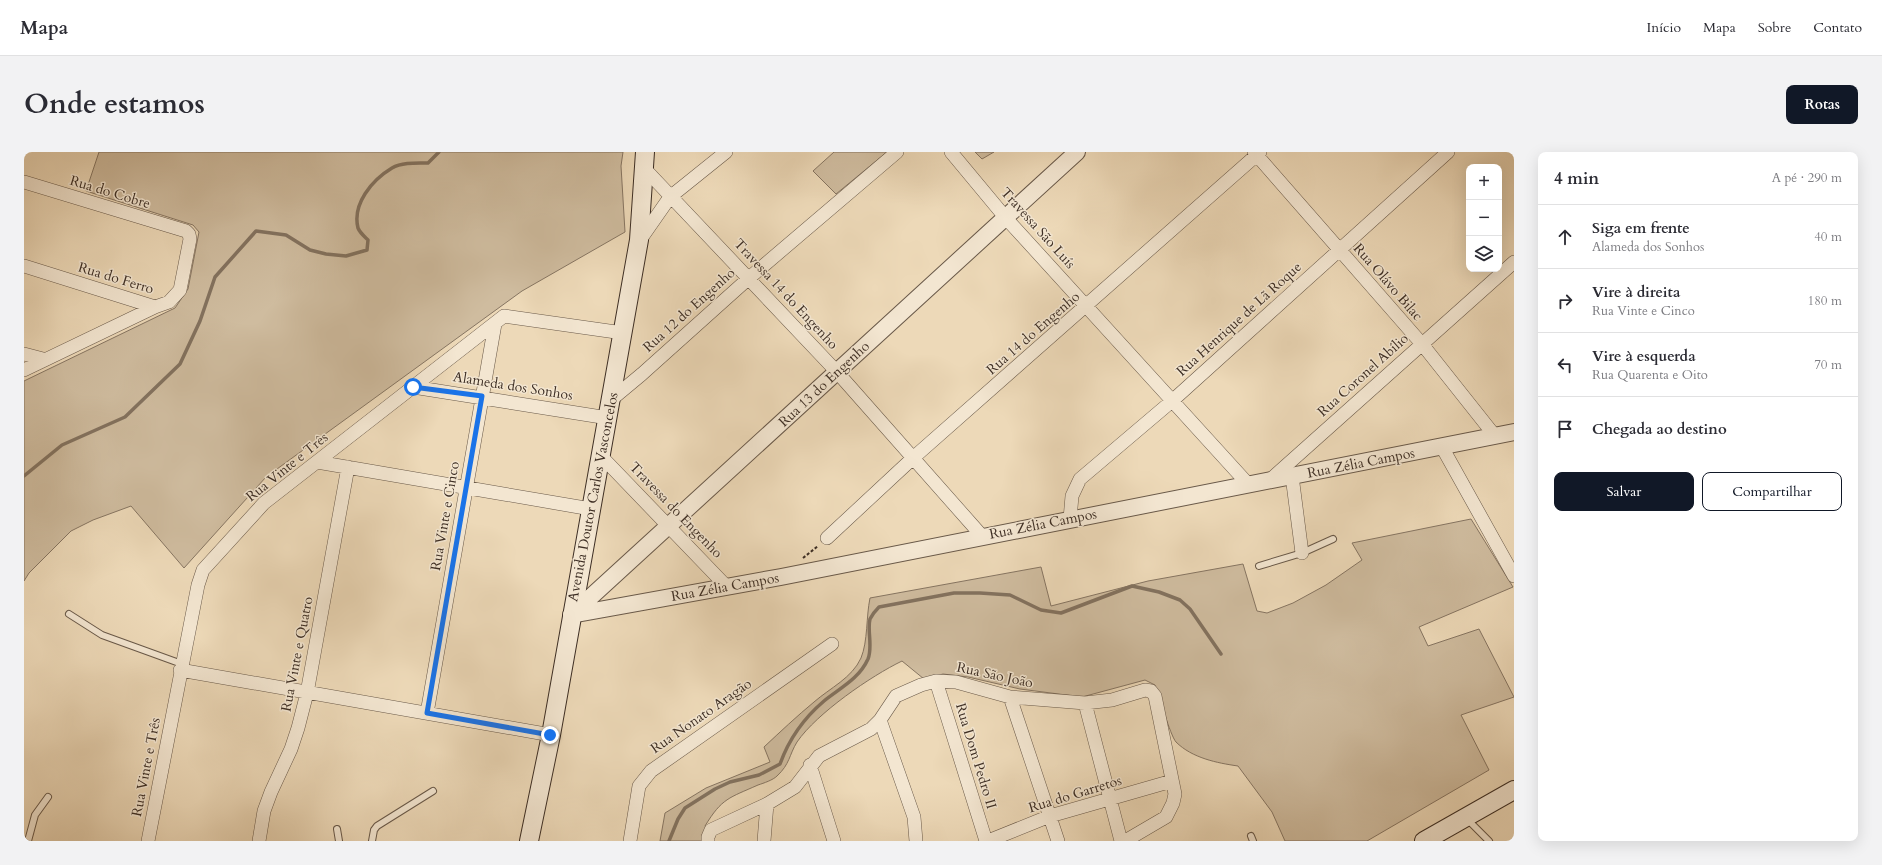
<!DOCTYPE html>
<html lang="pt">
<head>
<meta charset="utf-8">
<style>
  :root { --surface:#fff; --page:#f2f2f3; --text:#2b2b33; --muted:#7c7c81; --line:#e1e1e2; --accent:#111827 }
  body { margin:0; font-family:Cardo,serif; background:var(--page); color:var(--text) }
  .controls { position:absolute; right:12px; top:12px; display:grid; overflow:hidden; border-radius:8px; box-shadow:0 4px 16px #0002 }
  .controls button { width:36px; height:36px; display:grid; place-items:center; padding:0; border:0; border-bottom:1px solid var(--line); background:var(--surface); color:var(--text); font:20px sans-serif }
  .stop { position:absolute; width:12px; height:12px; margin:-9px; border:3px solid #1a73e8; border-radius:50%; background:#fff }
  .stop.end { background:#1a73e8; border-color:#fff; box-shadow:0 1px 4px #0008 }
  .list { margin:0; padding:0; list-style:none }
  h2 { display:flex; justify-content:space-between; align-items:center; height:52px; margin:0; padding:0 16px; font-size:17px }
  h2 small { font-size:13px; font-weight:400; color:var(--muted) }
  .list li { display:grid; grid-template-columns:26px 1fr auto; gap:12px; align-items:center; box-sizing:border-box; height:64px; padding:0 16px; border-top:1px solid var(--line) }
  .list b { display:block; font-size:15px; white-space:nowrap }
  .list p { margin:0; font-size:13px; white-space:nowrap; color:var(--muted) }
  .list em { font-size:13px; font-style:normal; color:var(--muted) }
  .actions { display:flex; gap:8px; padding:12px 16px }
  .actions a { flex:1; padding:9px 0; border:1px solid var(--accent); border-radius:8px; text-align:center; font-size:14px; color:var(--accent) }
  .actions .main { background:var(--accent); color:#fff }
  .icon { flex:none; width:22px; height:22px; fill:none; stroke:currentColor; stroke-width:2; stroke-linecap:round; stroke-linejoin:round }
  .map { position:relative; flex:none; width:1490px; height:689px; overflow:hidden; border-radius:8px }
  header { display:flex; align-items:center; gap:24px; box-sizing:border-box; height:56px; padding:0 20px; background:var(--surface); border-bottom:1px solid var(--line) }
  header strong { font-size:19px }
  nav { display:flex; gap:22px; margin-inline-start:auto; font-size:14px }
  .intro { display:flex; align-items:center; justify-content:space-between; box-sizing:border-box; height:96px; padding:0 24px }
  h1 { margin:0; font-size:28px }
  .button { padding:10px 18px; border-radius:8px; background:var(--accent); color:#fff; font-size:14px; font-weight:700 }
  main { display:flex; gap:24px; padding:0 24px }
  aside { flex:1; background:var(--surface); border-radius:8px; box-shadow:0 4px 16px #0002 }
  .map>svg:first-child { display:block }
  .green { fill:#cfbc9f; stroke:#867562 }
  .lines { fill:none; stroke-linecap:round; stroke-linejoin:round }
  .stream { stroke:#83725f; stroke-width:3.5 }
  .service-casing { stroke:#695949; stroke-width:8 }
  .minor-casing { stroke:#695949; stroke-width:14 }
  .tertiary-casing { stroke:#695949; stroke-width:18 }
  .secondary-casing { stroke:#3d2e24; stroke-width:20 }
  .path { stroke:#3d2e24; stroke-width:2; stroke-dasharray:3 2; stroke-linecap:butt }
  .service { stroke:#f3e6d1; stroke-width:6 }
  .minor { stroke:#f3e6d1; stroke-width:13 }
  .tertiary { stroke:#f3e6d1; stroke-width:16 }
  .secondary { stroke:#f3e6d1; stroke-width:18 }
  .route { stroke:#1a73e8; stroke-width:5 }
  .labels { text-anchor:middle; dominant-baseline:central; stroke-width:3; stroke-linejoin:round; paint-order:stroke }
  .street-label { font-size:14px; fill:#3d2e24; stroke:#f3e6d1 }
</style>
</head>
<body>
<header>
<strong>Mapa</strong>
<nav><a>Início</a><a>Mapa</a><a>Sobre</a><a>Contato</a></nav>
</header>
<div class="intro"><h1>Onde estamos</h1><a class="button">Rotas</a></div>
<main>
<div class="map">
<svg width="1490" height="689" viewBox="0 0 1490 689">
  <rect width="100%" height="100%" fill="#edd9b8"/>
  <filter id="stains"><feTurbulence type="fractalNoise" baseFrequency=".005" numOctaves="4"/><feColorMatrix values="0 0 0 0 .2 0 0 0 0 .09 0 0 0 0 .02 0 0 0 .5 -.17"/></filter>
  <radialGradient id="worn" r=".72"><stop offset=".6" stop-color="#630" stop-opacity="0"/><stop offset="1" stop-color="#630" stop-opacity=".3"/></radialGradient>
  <path class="green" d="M 75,0 L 599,0 L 597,14 L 601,80 L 498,139 L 242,325 L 160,416 L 107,354 L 69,368 L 47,379 L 5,421 L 0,429 L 0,229 L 151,156 L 164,137 L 175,80 L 169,73 L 62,39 Z
    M 810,0 L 863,0 L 812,42 L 789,19 Z
    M 951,0 L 970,0 L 958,7 Z
    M 1447,367 L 1489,435 L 1395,475 L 1404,494 L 1455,477 L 1490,545 L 1437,563 L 1465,618 L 1343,689 L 1261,689 L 1248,660 L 1214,614 C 1193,611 1168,606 1152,590 C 1146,583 1135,543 1131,533 L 1121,528 L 1058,545 L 996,537 L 944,525 L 919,522 L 900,527 L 878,509 C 847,524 793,561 773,590 C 765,603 766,612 753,624 C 749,628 740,631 734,633 C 705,646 698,646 681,674 L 688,685 L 688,689 L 636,689 L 641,661 L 682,636 L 746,610 L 740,595 C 756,580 773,564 790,550 C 806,536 828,526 837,506 C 844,489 842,465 846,446 L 1017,415 L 1027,454 L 1124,429 L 1219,412 L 1233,459 L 1243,461 L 1269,451 L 1302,433 L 1338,408 L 1328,391 Z"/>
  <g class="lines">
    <path class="stream" d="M 0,324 L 38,293 L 101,265 L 156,212 L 176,169 L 191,125 L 232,79 L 262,83 L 286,98 L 302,102 L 322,104 L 343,98 L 344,88 C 341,85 336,81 334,76 C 328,52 348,28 368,16 C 378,10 393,11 404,11 L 415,0
      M 645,689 L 654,667 L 661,656 L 691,637 L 706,630 L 735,623 L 756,612 C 765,587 780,566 800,549 C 816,536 835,527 844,507 C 849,495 843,478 846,467 C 848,463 852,458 855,455 L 930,441 L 956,441 L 986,443 L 1017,458 L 1037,461 L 1108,434 L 1135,440 L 1156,448 L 1166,457 L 1197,502"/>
    <defs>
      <path id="service" d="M 1235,414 L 1278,401 L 1309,387
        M 45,462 L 78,483 L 158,512
        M 1442,666 L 1465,689
        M 313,677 L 315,689
        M 1227,684 L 1229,689
        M 4,689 L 11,663 L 24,645
        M 348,689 L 350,678 L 353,674 L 409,639"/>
      <path id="minor" d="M 927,0 L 981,65 L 1224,332
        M 1230,0 L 1398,192 L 1471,284
        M 619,15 L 813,220 L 958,384
        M 0,30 L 162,79 L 165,82 L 166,87 L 156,138 L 145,150 L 131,155 L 0,218
        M 616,88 L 646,45 L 702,0
        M 0,114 L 131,155
        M 0,202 L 19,207
        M 389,235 L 584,266
        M 588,247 L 618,222 L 725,126 L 873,0
        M 1418,295 L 1490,424
        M 577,304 L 703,435
        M 293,310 L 567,357
        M 1268,324 L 1278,401
        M 1246,328 L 1490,110
        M 1046,367 L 1048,344 L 1056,327 L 1148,249 L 1424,0
        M 803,386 L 889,306 L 1236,0
        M 156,518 L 527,583
        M 912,529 L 962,689
        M 986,545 L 1034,689
        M 1061,551 L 1097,689
        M 403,561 L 471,172
        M 856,568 L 890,665 L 892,689
        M 786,613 L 810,689
        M 124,689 L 174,433 L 179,418 L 240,351 L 480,164 L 599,181
        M 235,689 L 240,659 L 247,640 L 267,597 L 274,576 L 283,541 L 324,315
        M 606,689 L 615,634 L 627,619 L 808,492
        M 684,689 L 684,685 L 687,678 L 743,652 L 771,635 L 795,604 L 847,577 L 856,568 L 872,544 L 897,533 L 912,529 L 932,530 L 986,545 L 1061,551 L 1088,548 L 1121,538 L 1127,539 L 1131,544 L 1151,642 L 1149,651 L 1142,665 L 1101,689
        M 740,689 L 743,652
        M 964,689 L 1026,664 L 1148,629"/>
      <path id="tertiary" d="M 547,463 L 757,425 L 1490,280
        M 547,463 L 1053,0"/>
      <path id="secondary" d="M 505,689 L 527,583 L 615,88 L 621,0
        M 1400,689 L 1490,638"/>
    </defs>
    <use href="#service" class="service-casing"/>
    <use href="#minor" class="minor-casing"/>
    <use href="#tertiary" class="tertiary-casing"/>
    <use href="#secondary" class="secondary-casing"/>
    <path class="path" d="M 779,406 L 794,394"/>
    <use href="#service" class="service"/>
    <use href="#minor" class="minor"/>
    <use href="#tertiary" class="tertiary"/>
    <use href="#secondary" class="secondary"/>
  </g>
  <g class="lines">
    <path class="route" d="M 389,235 L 458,244 L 403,561 L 526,583"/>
  </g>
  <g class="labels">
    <g class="street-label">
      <text transform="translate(86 40) rotate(17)">Rua do Cobre</text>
      <text transform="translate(1014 76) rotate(48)">Travessa São Luís</text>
      <text transform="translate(92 126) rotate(17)">Rua do Ferro</text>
      <text transform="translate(1364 130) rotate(49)">Rua Olávo Bilac</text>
      <text transform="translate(762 142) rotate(47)">Travessa 14 do Engenho</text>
      <text transform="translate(665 158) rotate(-42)">Rua 12 do Engenho</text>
      <text transform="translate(1215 167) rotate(-42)">Rua Henrique de Lã Roque</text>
      <text transform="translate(1009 181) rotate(-41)">Rua 14 do Engenho</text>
      <text transform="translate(1339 223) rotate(-42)">Rua Coronel Abílio</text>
      <text transform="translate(800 232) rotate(-43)">Rua 13 do Engenho</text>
      <text transform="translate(489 234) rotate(9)">Alameda dos Sonhos</text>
      <text transform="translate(1337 311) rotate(-11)">Rua Zélia Campos</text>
      <text transform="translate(263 315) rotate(-39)">Rua Vinte e Três</text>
      <text transform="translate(569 345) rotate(-79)">Avenida Doutor Carlos Vasconcelos</text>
      <text transform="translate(652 358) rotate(46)">Travessa do Engenho</text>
      <text transform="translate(421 364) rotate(-80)">Rua Vinte e Cinco</text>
      <text transform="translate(1019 372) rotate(-11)">Rua Zélia Campos</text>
      <text transform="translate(701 435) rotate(-10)">Rua Zélia Campos</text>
      <text transform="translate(273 502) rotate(-79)">Rua Vinte e Quatro</text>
      <text transform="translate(971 523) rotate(12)">Rua São João</text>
      <text transform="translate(677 564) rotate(-35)">Rua Nonato Aragão</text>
      <text transform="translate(952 604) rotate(73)">Rua Dom Pedro II</text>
      <text transform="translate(122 615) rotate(-79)">Rua Vinte e Três</text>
      <text transform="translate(1051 642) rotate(-17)">Rua do Garretos</text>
    </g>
  </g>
  <rect width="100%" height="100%" filter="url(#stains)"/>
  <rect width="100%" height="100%" fill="url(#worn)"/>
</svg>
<div class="controls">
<button>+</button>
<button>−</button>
<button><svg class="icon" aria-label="layers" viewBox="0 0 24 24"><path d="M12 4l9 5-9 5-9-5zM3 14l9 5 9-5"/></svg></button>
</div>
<div class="stop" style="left:389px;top:235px"></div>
<div class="stop end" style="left:526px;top:583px"></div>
</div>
<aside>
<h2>4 min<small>A pé · 290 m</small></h2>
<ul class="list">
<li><svg class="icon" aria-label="ahead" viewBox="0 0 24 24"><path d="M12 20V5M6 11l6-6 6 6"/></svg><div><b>Siga em frente</b><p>Alameda dos Sonhos</p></div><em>40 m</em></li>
<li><svg class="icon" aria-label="right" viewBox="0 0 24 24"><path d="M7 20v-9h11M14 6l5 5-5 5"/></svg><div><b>Vire à direita</b><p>Rua Vinte e Cinco</p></div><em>180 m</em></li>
<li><svg class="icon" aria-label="left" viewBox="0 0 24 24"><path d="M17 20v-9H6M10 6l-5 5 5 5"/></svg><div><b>Vire à esquerda</b><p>Rua Quarenta e Oito</p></div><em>70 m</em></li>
<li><svg class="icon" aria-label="arrive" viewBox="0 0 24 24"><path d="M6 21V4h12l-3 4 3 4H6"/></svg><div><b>Chegada ao destino</b></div></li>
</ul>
<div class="actions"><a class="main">Salvar</a><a>Compartilhar</a></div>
</aside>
</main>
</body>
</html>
